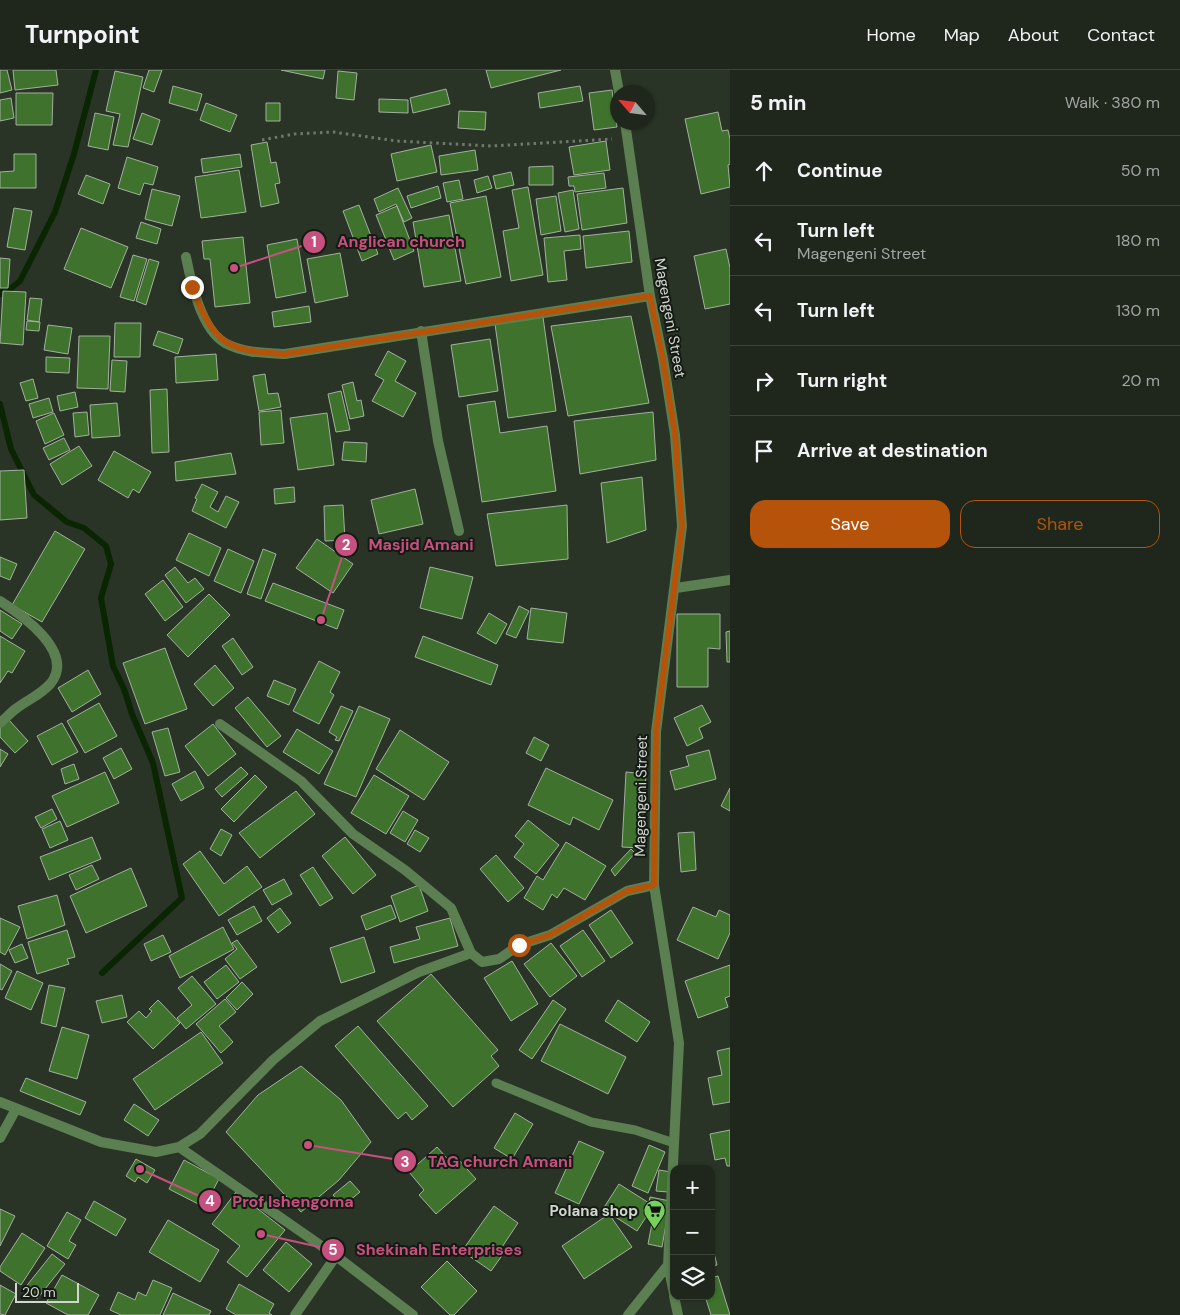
<!DOCTYPE html>
<html lang="en">
<head>
<meta charset="utf-8">
<style>
  :root { --surface:#1f271c; --page:#272f25; --text:#f1f3f6; --muted:#a1a5a3; --line:#3c443b; --accent:#b45309 }
  body { margin:0; font-family:"DM Sans",sans-serif; background:var(--page); color:var(--text) }
  .controls { position:absolute; right:15px; bottom:15px; display:grid; overflow:hidden; border-radius:10px; box-shadow:0 1px 4px #0004 }
  .controls button { width:45px; height:45px; display:grid; place-items:center; padding:0; border:0; border-bottom:1px solid var(--line); background:var(--surface); color:var(--text); font:25px sans-serif }
  .compass { position:absolute; left:610px; top:15px; width:45px; height:45px; border-radius:50%; background:var(--surface); box-shadow:0 1px 4px #0004; rotate:298deg }
  .scale { position:absolute; left:15px; bottom:12px; width:64px; box-sizing:border-box; padding-left:5px; border:2px solid #d0d7ce; border-top:0; font-size:14px; line-height:18px; white-space:nowrap; color:#d0d7ce; -webkit-text-stroke:4px #151a14; paint-order:stroke }
  .stop { position:absolute; width:15px; height:15px; margin:-11px; border:4px solid #b45309; border-radius:50%; background:#fff }
  .stop.end { background:#b45309; border-color:#fff; box-shadow:0 1px 5px #0008 }
  .list { margin:0; padding:0; list-style:none }
  h2 { display:flex; justify-content:space-between; align-items:center; height:65px; margin:0; padding:0 20px; font-size:21px }
  h2 small { font-size:16px; font-weight:400; color:var(--muted) }
  .list li { display:grid; grid-template-columns:32px 1fr auto; gap:15px; align-items:center; box-sizing:border-box; height:70px; padding:0 20px; border-top:1px solid var(--line) }
  .list b { display:block; font-size:19px; white-space:nowrap }
  .list p { margin:0; font-size:16px; white-space:nowrap; color:var(--muted) }
  .list em { font-size:16px; font-style:normal; color:var(--muted) }
  .actions { display:flex; gap:10px; padding:15px 20px }
  .actions a { flex:1; padding:11px 0; border:1px solid var(--accent); border-radius:15px; text-align:center; font-size:18px; color:var(--accent) }
  .actions .main { background:var(--accent); color:#fff }
  .icon { flex:none; width:28px; height:28px; fill:none; stroke:currentColor; stroke-width:2; stroke-linecap:round; stroke-linejoin:round }
  .map { position:relative; flex:none; width:730px; height:1245px; overflow:hidden }
  header { display:flex; align-items:center; gap:30px; box-sizing:border-box; height:70px; padding:0 25px; background:var(--surface); border-bottom:1px solid var(--line) }
  header strong { font-size:24px }
  nav { display:flex; gap:28px; margin-inline-start:auto; font-size:18px }
  main { display:flex }
  aside { flex:1; background:var(--surface) }
  .map>svg:first-child { display:block }
  .lines { fill:none; stroke-linecap:round; stroke-linejoin:round }
  .stream { stroke:#0a2502; stroke-width:6 }
  .building { fill:#3e722d; stroke:#a3b09f }
  .path { stroke:#6e786c; stroke-width:3; stroke-dasharray:2.5 4; stroke-linecap:butt }
  .lane { stroke:#5b7f51; stroke-width:9 }
  .street { stroke:#5b7f51; stroke-width:10 }
  .route { stroke:#b45309; stroke-width:6 }
  .labels { text-anchor:middle; dominant-baseline:central; stroke-width:4; stroke-linejoin:round; paint-order:stroke }
  .street-label { font-size:15px; fill:#d0d7ce; stroke:#151a14 }
  .poi-label { font-size:15px; font-weight:bold; fill:#d0d7ce; stroke:#151a14; text-anchor:end }
  .leader { fill:none; stroke:#c6517e; stroke-width:2 }
  .callout-dot { fill:#c6517e; stroke:#151a14; stroke-width:2 }
  .mark-label { font-size:15px; text-anchor:middle; font-weight:bold; fill:#fff }
  .callout-label { font-size:16px; text-anchor:middle; font-weight:bold; fill:#c6517e; stroke:#151a14; stroke-width:4; stroke-linejoin:round; paint-order:stroke }
</style>
</head>
<body>
<header>
<strong>Turnpoint</strong>
<nav><a>Home</a><a>Map</a><a>About</a><a>Contact</a></nav>
</header>
<main>
<div class="map">
<svg width="730" height="1245" viewBox="0 0 730 1245">
  <rect width="100%" height="100%" fill="#293426"/>
  <g class="lines">
    <path class="stream" d="M 0,224 L 1,220 L 10,219 L 20,211 L 55,142 L 74,84 L 96,0
      M 0,334 L 11,379 L 34,425 L 67,452 L 84,458 L 106,476 L 111,494 L 101,528 L 113,596 L 124,619 L 132,644 L 153,693 L 182,828 L 102,903"/>
  </g>
  <path class="building" d="M 0,0 L 7,0 L 12,20 L 0,23 Z
    M 13,0 L 56,0 L 58,15 L 15,20 Z
    M 149,0 L 162,0 L 154,22 L 143,18 Z
    M 281,0 L 325,0 L 323,9 Z
    M 486,0 L 561,0 L 491,18 Z
    M 115,1 L 143,7 L 128,77 L 113,75 L 120,44 L 106,41 Z
    M 338,1 L 357,3 L 354,30 L 336,28 Z
    M 173,16 L 202,24 L 197,41 L 169,33 Z
    M 580,16 L 583,31 L 540,38 L 538,23 Z
    M 446,19 L 450,34 L 413,43 L 410,28 Z
    M 612,20 L 617,57 L 594,60 L 589,23 Z
    M 16,23 L 53,23 L 52,55 L 16,55 Z
    M 11,28 L 14,48 L 0,51 L 0,30 Z
    M 379,29 L 408,30 L 408,43 L 379,42 Z
    M 206,33 L 237,45 L 230,62 L 200,50 Z
    M 266,33 L 280,33 L 280,51 L 266,51 Z
    M 459,41 L 486,42 L 485,60 L 458,58 Z
    M 718,42 L 722,61 L 728,60 L 730,69 L 730,94 L 728,95 L 730,117 L 701,124 L 685,49 Z
    M 95,43 L 114,47 L 108,80 L 88,76 Z
    M 142,43 L 160,50 L 152,75 L 133,69 Z
    M 606,71 L 610,100 L 574,105 L 569,77 Z
    M 267,72 L 271,93 L 276,92 L 280,113 L 275,114 L 279,133 L 261,137 L 251,75 Z
    M 431,75 L 437,102 L 397,111 L 391,84 Z
    M 475,80 L 478,100 L 441,105 L 439,86 Z
    M 14,84 L 36,84 L 36,118 L 0,118 L 0,102 L 14,101 Z
    M 240,84 L 242,97 L 203,103 L 201,89 Z
    M 127,87 L 158,97 L 153,115 L 144,113 L 140,125 L 118,118 Z
    M 553,96 L 553,115 L 529,115 L 529,97 Z
    M 239,100 L 246,142 L 201,148 L 195,107 Z
    M 511,102 L 514,115 L 496,119 L 493,106 Z
    M 604,103 L 606,118 L 575,122 L 574,116 L 569,116 L 568,107 Z
    M 86,105 L 110,114 L 103,134 L 78,124 Z
    M 488,106 L 492,118 L 477,123 L 474,110 Z
    M 459,110 L 463,129 L 447,132 L 443,113 Z
    M 438,116 L 441,128 L 411,138 L 407,126 Z
    M 528,117 L 543,205 L 511,211 L 503,161 L 519,158 L 512,120 Z
    M 398,118 L 412,148 L 404,152 L 396,134 L 379,142 L 374,129 Z
    M 623,118 L 627,153 L 582,160 L 577,124 Z
    M 152,119 L 180,126 L 172,156 L 145,149 Z
    M 573,120 L 579,159 L 565,162 L 558,123 Z
    M 486,126 L 501,207 L 466,214 L 450,133 Z
    M 556,126 L 561,161 L 541,165 L 536,129 Z
    M 359,135 L 378,184 L 362,191 L 343,141 Z
    M 397,136 L 414,181 L 394,190 L 376,145 Z
    M 14,138 L 32,141 L 25,180 L 7,177 Z
    M 449,145 L 461,211 L 424,217 L 413,152 Z
    M 141,152 L 161,159 L 157,174 L 136,168 Z
    M 81,158 L 128,177 L 111,218 L 64,199 Z
    M 629,161 L 632,192 L 586,198 L 583,166 Z
    M 580,165 L 581,179 L 564,181 L 567,210 L 548,212 L 544,168 Z
    M 243,167 L 250,233 L 215,237 L 210,189 L 204,189 L 202,171 Z
    M 297,169 L 306,222 L 276,228 L 267,175 Z
    M 726,179 L 730,198 L 730,234 L 705,239 L 694,186 Z
    M 340,183 L 348,226 L 315,233 L 307,189 Z
    M 133,185 L 147,189 L 134,231 L 120,227 Z
    M 0,188 L 10,189 L 8,218 L 0,218 Z
    M 149,189 L 159,192 L 146,235 L 136,231 Z
    M 3,221 L 26,222 L 23,275 L 0,273 Z
    M 30,228 L 42,229 L 39,252 L 27,250 Z
    M 309,236 L 311,252 L 274,257 L 272,242 Z
    M 631,246 L 649,333 L 568,346 L 551,256 Z
    M 543,247 L 556,341 L 508,348 L 495,254 Z
    M 27,251 L 40,252 L 39,261 L 26,260 Z
    M 115,253 L 141,253 L 140,287 L 114,287 Z
    M 48,255 L 72,258 L 68,284 L 44,280 Z
    M 158,261 L 183,269 L 178,284 L 153,275 Z
    M 79,266 L 110,266 L 108,319 L 77,318 Z
    M 490,269 L 498,321 L 459,327 L 451,275 Z
    M 388,281 L 406,291 L 395,311 L 416,323 L 403,347 L 372,331 L 384,310 L 375,305 Z
    M 216,284 L 218,310 L 176,313 L 175,287 Z
    M 46,287 L 70,288 L 69,303 L 46,302 Z
    M 112,290 L 127,291 L 125,322 L 110,321 Z
    M 265,304 L 268,324 L 278,323 L 281,337 L 259,341 L 253,306 Z
    M 33,309 L 38,328 L 26,331 L 20,313 Z
    M 353,312 L 357,331 L 361,330 L 364,346 L 350,349 L 342,315 Z
    M 167,319 L 169,382 L 152,383 L 150,320 Z
    M 341,321 L 350,360 L 336,362 L 328,324 Z
    M 75,322 L 78,337 L 60,341 L 57,326 Z
    M 49,328 L 53,342 L 33,348 L 29,334 Z
    M 495,331 L 500,363 L 547,356 L 556,421 L 482,432 L 467,335 Z
    M 117,333 L 120,366 L 92,368 L 90,335 Z
    M 281,340 L 284,373 L 261,375 L 259,342 Z
    M 87,342 L 89,365 L 75,367 L 73,343 Z
    M 653,342 L 656,390 L 580,404 L 574,351 Z
    M 54,343 L 64,365 L 45,374 L 36,351 Z
    M 327,343 L 334,395 L 298,400 L 290,348 Z
    M 64,368 L 70,380 L 49,390 L 43,378 Z
    M 344,372 L 367,373 L 366,392 L 342,390 Z
    M 79,376 L 92,396 L 62,415 L 50,394 Z
    M 114,381 L 151,402 L 139,423 L 133,419 L 128,428 L 98,410 Z
    M 231,383 L 236,404 L 176,411 L 175,392 Z
    M 24,400 L 27,448 L 0,450 L 0,401 Z
    M 642,407 L 646,460 L 607,473 L 601,413 Z
    M 202,414 L 218,422 L 210,437 L 218,442 L 226,426 L 239,432 L 226,458 L 192,441 L 197,429 L 195,428 Z
    M 294,417 L 295,432 L 275,434 L 274,419 Z
    M 415,419 L 423,454 L 379,464 L 371,430 Z
    M 343,435 L 345,470 L 325,471 L 324,436 Z
    M 567,435 L 568,489 L 496,496 L 487,444 Z
    M 55,461 L 85,479 L 42,552 L 12,535 Z
    M 189,463 L 221,478 L 209,506 L 176,490 Z
    M 317,469 L 353,494 L 333,523 L 296,498 Z
    M 228,479 L 254,491 L 241,523 L 214,511 Z
    M 263,479 L 276,484 L 261,529 L 247,524 Z
    M 0,487 L 17,494 L 10,510 L 0,506 Z
    M 175,497 L 188,513 L 195,508 L 204,519 L 186,533 L 165,505 Z
    M 430,497 L 473,507 L 462,549 L 420,538 Z
    M 163,510 L 183,537 L 165,551 L 145,524 Z
    M 273,513 L 344,540 L 337,559 L 265,531 Z
    M 209,524 L 230,545 L 188,587 L 167,565 Z
    M 519,536 L 529,541 L 516,568 L 506,564 Z
    M 531,538 L 567,543 L 563,573 L 527,569 Z
    M 0,540 L 22,554 L 12,569 L 0,561 Z
    M 489,543 L 507,554 L 496,574 L 477,563 Z
    M 677,544 L 720,544 L 720,579 L 708,578 L 708,617 L 677,617 Z
    M 730,561 L 730,592 L 727,592 L 726,562 Z
    M 0,566 L 25,581 L 12,603 L 8,601 L 0,613 Z
    M 423,566 L 498,595 L 491,615 L 415,587 Z
    M 233,568 L 253,597 L 242,605 L 222,576 Z
    M 165,578 L 187,639 L 145,654 L 123,593 Z
    M 319,591 L 340,602 L 330,622 L 334,625 L 319,654 L 293,641 Z
    M 215,595 L 234,618 L 213,636 L 194,614 Z
    M 88,600 L 101,624 L 72,642 L 58,618 Z
    M 274,610 L 296,619 L 289,635 L 267,626 Z
    M 248,627 L 281,666 L 267,677 L 235,638 Z
    M 99,633 L 117,666 L 85,683 L 67,651 Z
    M 702,635 L 711,652 L 699,658 L 703,668 L 687,676 L 674,648 Z
    M 341,636 L 353,641 L 339,671 L 335,670 L 337,667 L 329,662 Z
    M 359,636 L 390,649 L 356,727 L 324,714 Z
    M 9,650 L 28,671 L 15,683 L 0,667 L 0,658 Z
    M 62,653 L 78,682 L 52,695 L 37,666 Z
    M 213,654 L 236,684 L 208,706 L 185,676 Z
    M 168,658 L 180,702 L 165,706 L 152,662 Z
    M 297,659 L 333,681 L 319,704 L 283,682 Z
    M 400,660 L 449,692 L 424,730 L 376,699 Z
    M 534,667 L 549,675 L 541,691 L 526,683 Z
    M 121,678 L 132,699 L 114,709 L 103,688 Z
    M 0,679 L 8,684 L 0,697 Z
    M 709,680 L 716,709 L 675,720 L 670,701 L 689,696 L 686,686 Z
    M 74,694 L 79,709 L 65,714 L 61,699 Z
    M 241,697 L 248,704 L 222,727 L 215,719 Z
    M 546,698 L 613,730 L 599,760 L 573,747 L 570,755 L 528,735 Z
    M 195,701 L 204,718 L 181,731 L 172,714 Z
    M 105,702 L 119,733 L 67,757 L 52,726 Z
    M 626,702 L 646,704 L 641,778 L 622,777 Z
    M 255,705 L 267,717 L 234,752 L 221,739 Z
    M 374,705 L 409,726 L 386,764 L 351,743 Z
    M 730,718 L 730,741 L 721,736 Z
    M 296,721 L 315,744 L 260,788 L 239,763 Z
    M 52,739 L 57,749 L 41,758 L 35,747 Z
    M 403,741 L 418,750 L 405,772 L 390,763 Z
    M 528,750 L 559,775 L 536,804 L 514,787 L 524,774 L 515,766 Z
    M 60,751 L 68,770 L 50,778 L 42,759 Z
    M 221,759 L 232,765 L 221,786 L 210,779 Z
    M 415,760 L 429,768 L 420,782 L 407,774 Z
    M 694,762 L 696,800 L 681,802 L 678,763 Z
    M 92,767 L 101,789 L 49,810 L 40,787 Z
    M 345,767 L 376,805 L 353,824 L 322,786 Z
    M 566,772 L 606,796 L 585,830 L 564,818 L 557,828 L 552,824 L 543,840 L 524,828 L 537,806 L 543,810 Z
    M 631,779 L 635,783 L 615,806 L 611,800 Z
    M 200,781 L 224,814 L 247,796 L 262,817 L 219,846 L 183,794 Z
    M 496,785 L 524,818 L 508,832 L 480,799 Z
    M 92,795 L 99,809 L 76,820 L 69,805 Z
    M 313,797 L 333,828 L 320,836 L 300,805 Z
    M 131,798 L 147,836 L 86,863 L 70,826 Z
    M 284,809 L 292,824 L 272,835 L 263,820 Z
    M 419,815 L 428,841 L 400,852 L 391,826 Z
    M 57,825 L 65,855 L 27,869 L 18,836 Z
    M 391,835 L 396,848 L 366,860 L 361,846 Z
    M 254,836 L 262,851 L 237,865 L 228,850 Z
    M 693,837 L 716,847 L 719,840 L 730,845 L 730,863 L 718,889 L 677,870 Z
    M 280,838 L 291,853 L 278,863 L 267,848 Z
    M 611,840 L 633,873 L 611,888 L 589,855 Z
    M 0,848 L 20,857 L 5,885 L 0,882 Z
    M 450,848 L 458,876 L 394,893 L 390,877 L 420,869 L 416,857 Z
    M 223,857 L 234,879 L 180,908 L 169,886 Z
    M 67,860 L 75,887 L 67,889 L 69,894 L 37,904 L 28,872 Z
    M 583,860 L 605,891 L 582,907 L 560,876 Z
    M 163,865 L 171,882 L 151,891 L 144,874 Z
    M 364,867 L 375,902 L 341,913 L 330,878 Z
    M 237,870 L 257,897 L 240,909 L 225,889 L 237,879 L 232,873 Z
    M 551,873 L 577,906 L 550,927 L 524,894 Z
    M 22,874 L 28,888 L 15,893 L 9,880 Z
    M 512,891 L 538,934 L 511,951 L 484,908 Z
    M 0,894 L 12,901 L 2,920 L 0,919 Z
    M 226,895 L 239,912 L 217,929 L 204,912 Z
    M 730,895 L 730,926 L 725,928 L 728,937 L 698,948 L 685,911 Z
    M 17,901 L 43,913 L 31,940 L 5,928 Z
    M 431,904 L 498,980 L 491,986 L 499,996 L 453,1037 L 377,951 Z
    M 192,906 L 216,934 L 186,959 L 177,948 L 192,935 L 178,918 Z
    M 242,912 L 253,924 L 237,940 L 226,928 Z
    M 49,915 L 65,918 L 56,957 L 41,953 Z
    M 122,925 L 127,947 L 102,953 L 96,931 Z
    M 225,929 L 236,942 L 219,956 L 233,972 L 221,983 L 196,954 Z
    M 158,930 L 180,953 L 153,979 L 127,952 L 139,941 L 146,948 L 152,941 L 149,939 Z
    M 553,930 L 566,939 L 532,989 L 519,980 Z
    M 618,930 L 650,952 L 637,972 L 605,951 Z
    M 560,954 L 626,987 L 608,1024 L 541,991 Z
    M 358,956 L 428,1036 L 412,1050 L 406,1042 L 398,1049 L 335,976 Z
    M 62,957 L 89,965 L 77,1009 L 49,1001 Z
    M 201,962 L 223,993 L 155,1040 L 133,1009 Z
    M 730,978 L 730,1032 L 713,1035 L 708,1008 L 722,1005 L 717,981 Z
    M 301,996 L 341,1030 L 371,1072 L 339,1110 L 301,1142 L 226,1062 L 258,1025 Z
    M 26,1008 L 86,1032 L 80,1045 L 20,1021 Z
    M 134,1034 L 159,1050 L 148,1066 L 124,1050 Z
    M 515,1043 L 533,1054 L 512,1089 L 494,1078 Z
    M 730,1060 L 730,1096 L 727,1096 L 725,1088 L 715,1090 L 710,1064 Z
    M 579,1071 L 604,1082 L 579,1134 L 555,1123 Z
    M 649,1075 L 665,1082 L 648,1123 L 632,1116 Z
    M 437,1077 L 453,1095 L 459,1090 L 476,1109 L 436,1144 L 419,1125 L 424,1120 L 409,1102 Z
    M 136,1089 L 155,1100 L 147,1113 L 138,1107 L 135,1112 L 126,1106 Z
    M 184,1090 L 219,1109 L 204,1137 L 169,1119 Z
    M 659,1100 L 671,1102 L 668,1122 L 656,1121 Z
    M 350,1111 L 360,1122 L 343,1136 L 333,1125 Z
    M 619,1114 L 649,1133 L 643,1141 L 648,1144 L 637,1161 L 603,1139 Z
    M 236,1122 L 285,1160 L 247,1207 L 227,1192 L 240,1176 L 212,1154 Z
    M 650,1127 L 670,1131 L 662,1177 L 648,1174 L 655,1138 L 648,1137 Z
    M 94,1131 L 126,1149 L 116,1166 L 85,1148 Z
    M 494,1136 L 518,1153 L 502,1177 L 506,1180 L 491,1201 L 462,1181 Z
    M 0,1139 L 15,1146 L 0,1176 Z
    M 67,1142 L 81,1150 L 69,1171 L 76,1175 L 68,1189 L 47,1176 Z
    M 609,1144 L 632,1177 L 584,1209 L 562,1176 Z
    M 168,1150 L 219,1180 L 200,1212 L 149,1182 Z
    M 22,1163 L 45,1178 L 21,1215 L 0,1201 L 0,1197 Z
    M 711,1171 L 717,1195 L 711,1196 Z
    M 286,1172 L 312,1194 L 289,1222 L 263,1200 Z
    M 52,1184 L 65,1194 L 37,1229 L 24,1219 Z
    M 447,1191 L 477,1221 L 454,1245 L 450,1245 L 421,1217 Z
    M 62,1205 L 99,1225 L 88,1245 L 68,1245 L 46,1233 Z
    M 718,1206 L 730,1245 L 711,1245 L 705,1226 L 711,1226 L 711,1208 Z
    M 153,1210 L 172,1218 L 160,1245 L 121,1245 L 110,1240 L 118,1222 L 135,1230 L 138,1222 L 146,1226 Z
    M 239,1214 L 274,1234 L 269,1243 L 272,1245 L 236,1245 L 226,1239 Z
    M 0,1215 L 16,1224 L 5,1245 L 0,1244 Z
    M 173,1223 L 211,1241 L 209,1245 L 163,1245 Z"/>
  <g class="lines">
    <path class="path" d="M 262,70 L 294,64 L 333,62 L 397,71 L 491,76 L 612,69"/>
    <path class="lane" d="M 496,1013 L 591,1052 L 635,1060 L 674,1073"/>
    <path class="street" d="M 615,0 L 619,22
      M 625,52 L 650,226 L 663,289 L 675,365 L 682,456 L 656,662 L 654,815 L 679,973 L 668,1195 L 674,1224
      M 186,187 C 191,212 201,259 225,273 C 243,283 265,283 285,284 L 650,226
      M 421,261 L 438,371 L 459,461
      M 676,518 L 730,510
      M 0,531 C 22,545 75,582 51,613 C 42,624 29,629 17,638 C 11,642 6,648 0,653
      M 220,654 L 301,711 L 353,764 L 405,800 L 451,838 L 471,883 L 482,892 L 499,889 L 519,875 L 550,865 L 627,821 L 654,815
      M 0,1032 L 101,1072 L 156,1082 L 179,1077 L 200,1064 L 273,990 L 320,951 L 419,902 L 471,883
      M 0,1068 L 16,1039
      M 179,1077 L 336,1186 L 413,1245
      M 674,1226 L 678,1245
      M 295,1245 L 336,1186
      M 628,1245 L 668,1195"/>
  </g>
  <g class="lines">
    <path class="route" d="M 192,217 C 214,274 225,281 285,284 L 650,226 L 663,290 L 675,364 L 682,456 L 656,662 L 654,815 L 627,821 L 550,865 L 519,875"/>
  </g>
  <defs>
    <symbol id="supermarket-pin" viewBox="-11 -11 22 30"><path d="M0 17L-7.5 6A9.5 9.5 0 1 1 7.5 6Z" fill="#76d25a" stroke="#151a14"/><path d="M-6-5.5h2.5l.6 2H6L4.5 2H-2.5L-4.4-4H-6ZM-1.5 3.2a1.3 1.3 0 1 0 .1 0ZM3 3.2a1.3 1.3 0 1 0 .1 0Z" fill="#111"/></symbol>
  </defs>
  <g fill-rule="evenodd">
    <use href="#supermarket-pin" x="642" y="1128" width="25" height="34"/>
  </g>
  <g class="labels">
    <g class="street-label">
      <text transform="translate(670 248) rotate(80)">Magengeni Street</text>
      <text transform="translate(641 726) rotate(-89)">Magengeni Street</text>
    </g>
    <g class="poi-label">
      <text x="638" y="1141">Polana shop</text>
    </g>
  </g>
  <path class="leader" d="M234 198L314 172M321 550L346 475M308 1075L405 1091M140 1099L210 1131M261 1164L333 1180"/>
  <g class="callout-dot">
    <circle cx="234" cy="198" r="5"/>
    <circle cx="321" cy="550" r="5"/>
    <circle cx="308" cy="1075" r="5"/>
    <circle cx="140" cy="1099" r="5"/>
    <circle cx="261" cy="1164" r="5"/>
    <circle cx="314" cy="172" r="12"/>
    <circle cx="346" cy="475" r="12"/>
    <circle cx="405" cy="1091" r="12"/>
    <circle cx="210" cy="1131" r="12"/>
    <circle cx="333" cy="1180" r="12"/>
  </g>
  <g class="mark-label">
    <text x="314" y="177">1</text>
    <text x="346" y="480">2</text>
    <text x="405" y="1097">3</text>
    <text x="210" y="1136">4</text>
    <text x="333" y="1185">5</text>
  </g>
  <g class="callout-label">
    <text x="401" y="177">Anglican church</text>
    <text x="421" y="480">Masjid Amani</text>
    <text x="500" y="1097">TAG church Amani</text>
    <text x="293" y="1137">Prof Ishengoma</text>
    <text x="439" y="1185">Shekinah Enterprises</text>
  </g>
</svg>
<div class="controls">
<button>+</button>
<button>−</button>
<button><svg class="icon" aria-label="layers" viewBox="0 0 24 24"><path d="M12 4l9 5-9 5-9-5zM3 14l9 5 9-5"/></svg></button>
</div>
<svg class="compass" viewBox="-18 -18 36 36"><path d="M0-13l5 13h-10z" fill="#e53935"/><path d="M0 13l5-13h-10z" fill="#a1a5a3"/></svg>
<div class="scale">20 m</div>
<div class="stop" style="left:519px;top:875px"></div>
<div class="stop end" style="left:192px;top:217px"></div>
</div>
<aside>
<h2>5 min<small>Walk · 380 m</small></h2>
<ul class="list">
<li><svg class="icon" aria-label="ahead" viewBox="0 0 24 24"><path d="M12 20V5M6 11l6-6 6 6"/></svg><div><b>Continue</b></div><em>50 m</em></li>
<li><svg class="icon" aria-label="left" viewBox="0 0 24 24"><path d="M17 20v-9H6M10 6l-5 5 5 5"/></svg><div><b>Turn left</b><p>Magengeni Street</p></div><em>180 m</em></li>
<li><svg class="icon" aria-label="left" viewBox="0 0 24 24"><path d="M17 20v-9H6M10 6l-5 5 5 5"/></svg><div><b>Turn left</b></div><em>130 m</em></li>
<li><svg class="icon" aria-label="right" viewBox="0 0 24 24"><path d="M7 20v-9h11M14 6l5 5-5 5"/></svg><div><b>Turn right</b></div><em>20 m</em></li>
<li><svg class="icon" aria-label="arrive" viewBox="0 0 24 24"><path d="M6 21V4h12l-3 4 3 4H6"/></svg><div><b>Arrive at destination</b></div></li>
</ul>
<div class="actions"><a class="main">Save</a><a>Share</a></div>
</aside>
</main>
</body>
</html>
